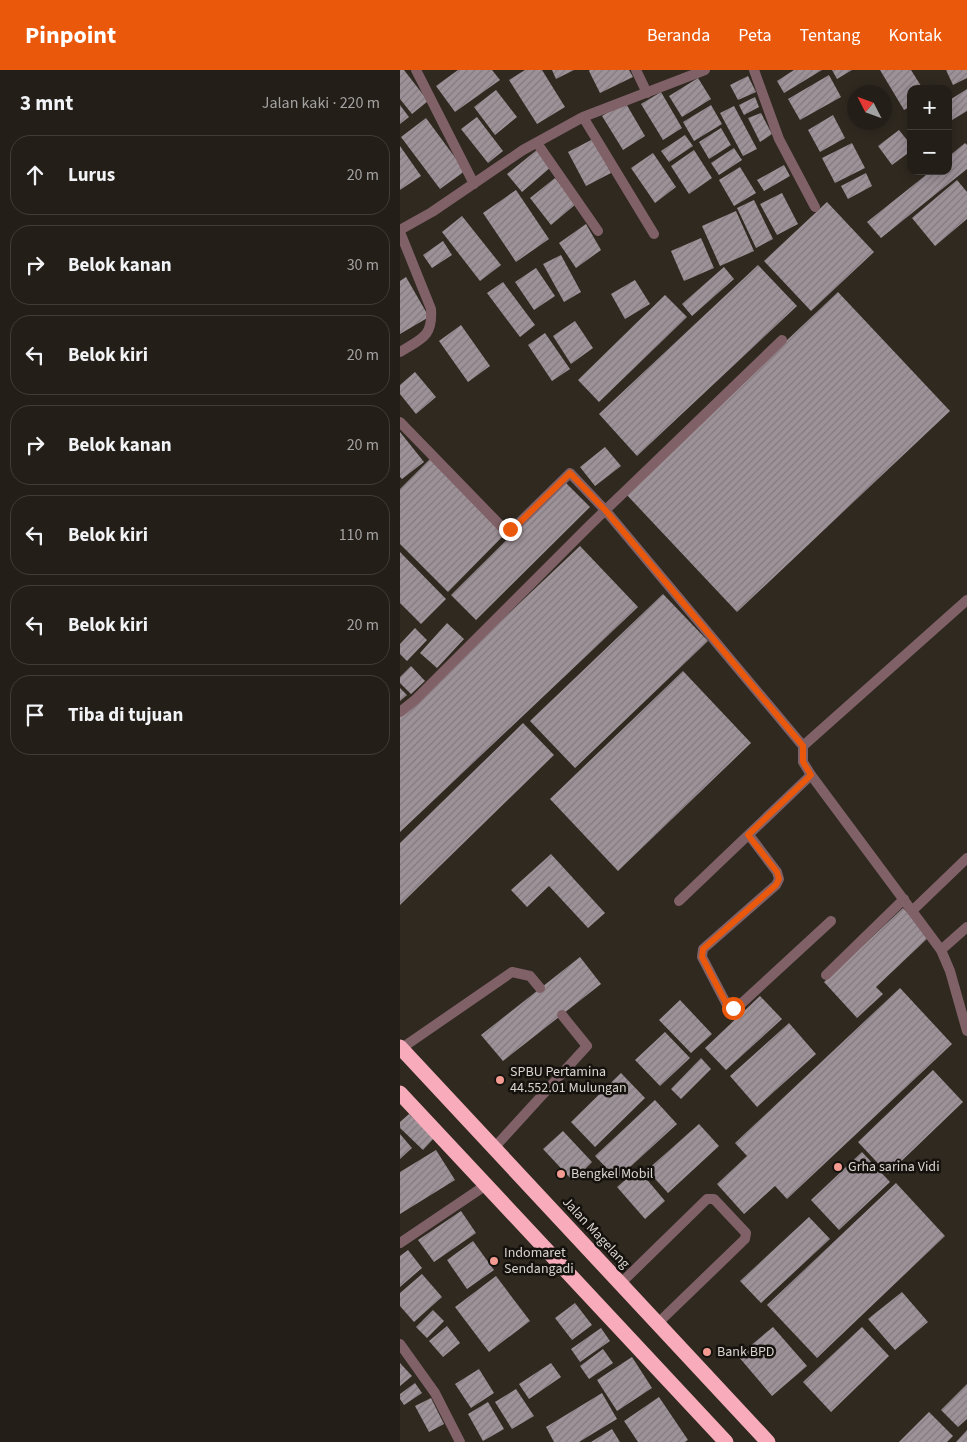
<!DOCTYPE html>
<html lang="id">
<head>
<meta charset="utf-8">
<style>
  :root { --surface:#231f18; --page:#2f2c25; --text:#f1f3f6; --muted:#a3a2a2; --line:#403d37; --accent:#ea580c }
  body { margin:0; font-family:"Source Sans 3",sans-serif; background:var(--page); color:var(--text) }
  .controls { position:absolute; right:15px; top:15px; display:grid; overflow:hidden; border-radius:10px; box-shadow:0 2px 12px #0003 }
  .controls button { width:45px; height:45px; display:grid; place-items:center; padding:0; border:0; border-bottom:1px solid var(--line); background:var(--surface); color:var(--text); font:25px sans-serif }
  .compass { position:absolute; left:447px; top:15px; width:45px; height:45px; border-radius:50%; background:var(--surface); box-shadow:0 2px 12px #0003; rotate:312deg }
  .stop { position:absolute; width:15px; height:15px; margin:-11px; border:4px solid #ea580c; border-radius:50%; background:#fff }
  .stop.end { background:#ea580c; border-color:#fff; box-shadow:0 1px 5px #0008 }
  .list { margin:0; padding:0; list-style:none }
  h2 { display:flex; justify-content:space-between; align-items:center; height:65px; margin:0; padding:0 20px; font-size:21px }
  h2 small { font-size:16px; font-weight:400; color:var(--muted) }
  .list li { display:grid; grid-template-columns:32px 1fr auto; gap:15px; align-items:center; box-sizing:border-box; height:80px; margin:0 10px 10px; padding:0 10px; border:1px solid var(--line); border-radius:20px }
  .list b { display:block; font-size:19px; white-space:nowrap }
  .list em { font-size:16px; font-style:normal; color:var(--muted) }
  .icon { flex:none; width:28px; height:28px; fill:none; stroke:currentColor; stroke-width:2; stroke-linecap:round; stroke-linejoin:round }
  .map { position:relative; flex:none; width:567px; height:1372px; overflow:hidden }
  header { display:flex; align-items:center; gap:30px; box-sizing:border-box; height:70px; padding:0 25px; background:var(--accent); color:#fff }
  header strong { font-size:24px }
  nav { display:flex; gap:28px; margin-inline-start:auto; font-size:18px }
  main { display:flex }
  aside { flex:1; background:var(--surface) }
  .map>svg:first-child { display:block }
  .building { fill:url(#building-hatch) }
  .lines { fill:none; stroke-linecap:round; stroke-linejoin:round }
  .lane { stroke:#806167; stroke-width:10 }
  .street { stroke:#806167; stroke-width:10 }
  .highway { stroke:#f8acbb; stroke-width:15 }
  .route { stroke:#ea580c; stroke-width:6 }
  .poi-dot { fill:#f59c92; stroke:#15120e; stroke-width:2 }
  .labels { text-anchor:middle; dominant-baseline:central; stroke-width:5; stroke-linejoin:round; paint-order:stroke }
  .poi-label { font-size:14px; fill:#d9d4cf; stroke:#15120e; text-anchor:start }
  .street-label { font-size:14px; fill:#d9d4cf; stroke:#15120e }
</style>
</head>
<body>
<header>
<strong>Pinpoint</strong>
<nav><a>Beranda</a><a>Peta</a><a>Tentang</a><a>Kontak</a></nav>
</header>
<main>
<aside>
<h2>3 mnt<small>Jalan kaki · 220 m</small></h2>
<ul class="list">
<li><svg class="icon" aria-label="ahead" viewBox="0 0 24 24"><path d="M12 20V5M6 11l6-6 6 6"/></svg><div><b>Lurus</b></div><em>20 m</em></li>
<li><svg class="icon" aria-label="right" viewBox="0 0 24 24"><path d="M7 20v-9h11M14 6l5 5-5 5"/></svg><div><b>Belok kanan</b></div><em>30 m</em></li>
<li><svg class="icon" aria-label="left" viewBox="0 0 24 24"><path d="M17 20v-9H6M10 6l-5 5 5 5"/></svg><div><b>Belok kiri</b></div><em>20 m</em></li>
<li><svg class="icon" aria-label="right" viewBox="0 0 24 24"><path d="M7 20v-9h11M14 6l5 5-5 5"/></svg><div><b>Belok kanan</b></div><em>20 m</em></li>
<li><svg class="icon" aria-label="left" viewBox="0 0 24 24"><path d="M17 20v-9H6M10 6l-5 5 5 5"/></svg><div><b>Belok kiri</b></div><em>110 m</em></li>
<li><svg class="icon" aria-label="left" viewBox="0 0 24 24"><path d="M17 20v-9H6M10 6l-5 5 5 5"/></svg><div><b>Belok kiri</b></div><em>20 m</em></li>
<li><svg class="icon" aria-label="arrive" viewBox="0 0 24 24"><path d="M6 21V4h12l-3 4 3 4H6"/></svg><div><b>Tiba di tujuan</b></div></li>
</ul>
</aside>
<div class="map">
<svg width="567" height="1372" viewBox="0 0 567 1372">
  <defs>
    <pattern id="building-hatch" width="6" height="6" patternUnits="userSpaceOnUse" patternTransform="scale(1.25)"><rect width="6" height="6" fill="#9e9299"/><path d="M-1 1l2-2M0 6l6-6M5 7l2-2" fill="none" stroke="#82797e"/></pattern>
  </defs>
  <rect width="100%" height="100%" fill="#2f2920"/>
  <path class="building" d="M 0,0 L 4,0 L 28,31 L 12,44 L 0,29 Z
    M 58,0 L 92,0 L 100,10 L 55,42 L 36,16 Z
    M 125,0 L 142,0 L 165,37 L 137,54 L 109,10 Z
    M 152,0 L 174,0 L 156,9 Z
    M 190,0 L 229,0 L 233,7 L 200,23 L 189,1 Z
    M 394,0 L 422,0 L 384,23 L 377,11 Z
    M 432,0 L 452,0 L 437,9 Z
    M 480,0 L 511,0 L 523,19 L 511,19 L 511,36 L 504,40 Z
    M 546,0 L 567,0 L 567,8 L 553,15 Z
    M 429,5 L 441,27 L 400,50 L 388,29 Z
    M 348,6 L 356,22 L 338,30 L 330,15 Z
    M 298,8 L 311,29 L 282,47 L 269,26 Z
    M 567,19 L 567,41 L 552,50 L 548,43 L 548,31 Z
    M 96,20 L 117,47 L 95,65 L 74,37 Z
    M 261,22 L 282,58 L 263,70 L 241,34 Z
    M 355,27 L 359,37 L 344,45 L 339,35 Z
    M 225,32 L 245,66 L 223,80 L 202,46 Z
    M 0,35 L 9,47 L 0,54 Z
    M 311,35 L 322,54 L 294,71 L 283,52 Z
    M 334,36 L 357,79 L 343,86 L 320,43 Z
    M 361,43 L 372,64 L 360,72 L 348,48 Z
    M 433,45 L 445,68 L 420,82 L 408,60 Z
    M 77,47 L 103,81 L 88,93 L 61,59 Z
    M 26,48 L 65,101 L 40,119 L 1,67 Z
    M 321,58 L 331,75 L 309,89 L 299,72 Z
    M 499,60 L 511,75 L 511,81 L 492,95 L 478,76 Z
    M 285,65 L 293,76 L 269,92 L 261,81 Z
    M 193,69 L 211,103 L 186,116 L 168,82 Z
    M 452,73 L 465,98 L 435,113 L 422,88 Z
    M 565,73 L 567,75 L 567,99 L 481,168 L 467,152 L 531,101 L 548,101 L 548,87 Z
    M 0,76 L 21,106 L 0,120 Z
    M 334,78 L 342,90 L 319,105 L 311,93 Z
    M 138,79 L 151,97 L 122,122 L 107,104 Z
    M 294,80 L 312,108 L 289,124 L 271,96 Z
    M 253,83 L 276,117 L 255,133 L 231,98 Z
    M 384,95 L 390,106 L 364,121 L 357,110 Z
    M 340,97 L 356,123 L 334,136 L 319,110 Z
    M 466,103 L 472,116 L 448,129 L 441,116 Z
    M 155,108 L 176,134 L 151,155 L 130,128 Z
    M 557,110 L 567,122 L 567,149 L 535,176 L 512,148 Z
    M 116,120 L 149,169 L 116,192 L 83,143 Z
    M 382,123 L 398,154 L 377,165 L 360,134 Z
    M 354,130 L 373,169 L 356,178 L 337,138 Z
    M 427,132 L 474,182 L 411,241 L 364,191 Z
    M 336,141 L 354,181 L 320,196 L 302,156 Z
    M 62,146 L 101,195 L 80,211 L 42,162 Z
    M 186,154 L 201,180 L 176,198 L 159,173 Z
    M 301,168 L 314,198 L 284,211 L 271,181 Z
    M 43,171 L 52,185 L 32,198 L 23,185 Z
    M 161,185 L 181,222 L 164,232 L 143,194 Z
    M 358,195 L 397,236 L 237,386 L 199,344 Z
    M 324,197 L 334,209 L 292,246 L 282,234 Z
    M 136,198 L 155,226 L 134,240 L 115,212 Z
    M 6,207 L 29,247 L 0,264 L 0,211 Z
    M 235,210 L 250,234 L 225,249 L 211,224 Z
    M 103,212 L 135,255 L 120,267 L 87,223 Z
    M 438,222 L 550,341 L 337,542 L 225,423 Z
    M 265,225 L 287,247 L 199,332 L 178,310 Z
    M 175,251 L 193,278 L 171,294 L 153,266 Z
    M 61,255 L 90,296 L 68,312 L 39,271 Z
    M 145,263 L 170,299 L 152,311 L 128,275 Z
    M 15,302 L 36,327 L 16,344 L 0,324 L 0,315 Z
    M 0,362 L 24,392 L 2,409 L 0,407 Z
    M 205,377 L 221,396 L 195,416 L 180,397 Z
    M 31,388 L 106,463 L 48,522 L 0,474 L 0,419 Z
    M 165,412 L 190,437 L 76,550 L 51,525 Z
    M 180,476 L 238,537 L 0,762 L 0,646 Z
    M 0,482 L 46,529 L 21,554 L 0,533 Z
    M 263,524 L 308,571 L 175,698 L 130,651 Z
    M 47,553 L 64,569 L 37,598 L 20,583 Z
    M 15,558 L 27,570 L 7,591 L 0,584 L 0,574 Z
    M 11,596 L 25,611 L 11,624 L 0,613 L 0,607 Z
    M 283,601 L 351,673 L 218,801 L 150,729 Z
    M 0,618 L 7,625 L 0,631 Z
    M 123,653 L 154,685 L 0,835 L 0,773 Z
    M 151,784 L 205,843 L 188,858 L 149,816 L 127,837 L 111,820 Z
    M 503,838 L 530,866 L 476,917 L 483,924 L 457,948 L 424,912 Z
    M 180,887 L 201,914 L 103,991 L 81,965 Z
    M 500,918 L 552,974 L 387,1129 L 375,1116 L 344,1144 L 317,1114 L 347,1086 L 335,1073 Z
    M 360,926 L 382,949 L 326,1000 L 305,978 Z
    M 280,930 L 312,964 L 291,983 L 259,950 Z
    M 389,953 L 416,984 L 357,1037 L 330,1006 Z
    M 265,962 L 290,988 L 260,1016 L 235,990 Z
    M 301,988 L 311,999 L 281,1029 L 271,1019 Z
    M 533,1000 L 563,1032 L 488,1104 L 458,1072 Z
    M 221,1003 L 245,1028 L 195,1077 L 171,1052 Z
    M 255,1030 L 277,1054 L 217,1109 L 195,1086 Z
    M 9,1044 L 34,1068 L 23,1080 L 0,1058 L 0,1052 Z
    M 299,1054 L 319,1076 L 268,1123 L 247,1100 Z
    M 163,1061 L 192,1092 L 173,1111 L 143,1079 Z
    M 0,1064 L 12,1078 L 0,1089 Z
    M 36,1080 L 55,1110 L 0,1144 L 0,1102 Z
    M 462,1082 L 490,1112 L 439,1160 L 411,1130 Z
    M 238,1099 L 265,1131 L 245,1149 L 217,1117 Z
    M 496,1113 L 545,1166 L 417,1288 L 367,1235 Z
    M 61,1141 L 76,1163 L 34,1192 L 18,1170 Z
    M 409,1147 L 430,1169 L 361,1233 L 340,1211 Z
    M 73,1171 L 94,1200 L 67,1219 L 47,1190 Z
    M 8,1180 L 22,1198 L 0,1217 L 0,1186 Z
    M 22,1204 L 42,1227 L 14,1252 L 0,1236 L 0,1223 Z
    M 96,1206 L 130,1251 L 89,1282 L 55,1237 Z
    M 502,1222 L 528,1252 L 495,1280 L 468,1249 Z
    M 175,1233 L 192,1255 L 172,1270 L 155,1248 Z
    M 33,1240 L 44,1251 L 27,1268 L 16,1257 Z
    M 47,1256 L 60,1273 L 43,1287 L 29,1271 Z
    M 373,1257 L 407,1296 L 372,1326 L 338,1286 Z
    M 462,1257 L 489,1286 L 431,1342 L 403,1312 Z
    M 201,1258 L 210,1271 L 180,1292 L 171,1279 Z
    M 203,1279 L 213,1293 L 189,1309 L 180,1296 Z
    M 232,1287 L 252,1318 L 217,1341 L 197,1310 Z
    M 0,1293 L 12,1306 L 0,1316 Z
    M 151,1293 L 161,1307 L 129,1329 L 119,1314 Z
    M 79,1299 L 94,1323 L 71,1338 L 55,1314 Z
    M 15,1313 L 22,1323 L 4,1335 L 0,1329 L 0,1324 Z
    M 567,1314 L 567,1349 L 558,1357 L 541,1340 Z
    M 116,1319 L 134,1346 L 112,1359 L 95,1332 Z
    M 202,1323 L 217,1349 L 179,1372 L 154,1372 L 146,1357 Z
    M 259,1327 L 288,1370 L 285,1372 L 238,1372 L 224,1351 Z
    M 31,1328 L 44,1354 L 29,1362 L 15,1336 Z
    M 88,1332 L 104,1359 L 83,1371 L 68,1344 Z
    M 529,1342 L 553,1366 L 547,1372 L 499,1372 Z
    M 212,1359 L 220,1372 L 191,1372 Z
    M 567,1360 L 567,1372 L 556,1372 Z"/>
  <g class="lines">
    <path class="lane" d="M 0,642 L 15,630 L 190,455 L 382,270
      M 349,765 L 377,802 L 379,809 L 376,815 L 303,879 L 302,887 L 326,933 L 333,938 L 342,933 L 431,851
      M 279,831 L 411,705
      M 512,841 L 567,788
      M 541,880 L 567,857
      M 426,905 L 504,829
      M 2,978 L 112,902 L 130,906 L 140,918
      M 94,1078 L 187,976 L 162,945
      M 220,1214 L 307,1129 L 314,1129 L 346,1163 L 345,1169 L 257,1254"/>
    <path class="street" d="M 16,0 L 74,114
      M 236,0 L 247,23
      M 354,0 L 379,69 L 415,137
      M 183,47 L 254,164
      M 137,73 L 198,161
      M 0,160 L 32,142 L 123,80 L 183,47 L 305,0
      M 0,162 L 31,239 C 33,267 21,269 0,282
      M 0,352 L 102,457 L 110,459 L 116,456 L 170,403 L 206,441 L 403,676
      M 567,530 L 403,676 L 403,692 L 411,705 L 541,880 L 550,901 L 567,961
      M 0,1173 L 86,1115
      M 0,1274 L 35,1323 L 60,1372"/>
    <path class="highway" d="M 0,977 L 368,1372
      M 0,1023 L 326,1372"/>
  </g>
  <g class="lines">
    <path class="route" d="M 110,459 L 116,456 L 170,403 L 206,441 L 403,676 L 403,692 L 411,705 L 348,765 L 377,802 L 379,809 L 376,815 L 303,879 L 302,887 L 326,933 L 333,938"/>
  </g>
  <g class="poi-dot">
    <circle cx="100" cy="1010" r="5"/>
    <circle cx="438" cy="1097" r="5"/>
    <circle cx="161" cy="1104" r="5"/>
    <circle cx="94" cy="1191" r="5"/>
    <circle cx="307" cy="1282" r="5"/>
  </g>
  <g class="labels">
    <g class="poi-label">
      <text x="110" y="1002">SPBU Pertamina<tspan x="110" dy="16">44.552.01 Mulungan</tspan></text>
      <text x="448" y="1097">Grha sarina Vidi</text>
      <text x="171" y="1104">Bengkel Mobil</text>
      <text x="104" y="1183">Indomaret<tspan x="104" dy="16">Sendangadi</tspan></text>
      <text x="317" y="1282">Bank BPD</text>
    </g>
    <g class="street-label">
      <text transform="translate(196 1163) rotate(47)">Jalan Magelang</text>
    </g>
  </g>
</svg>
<div class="controls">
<button>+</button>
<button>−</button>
</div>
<svg class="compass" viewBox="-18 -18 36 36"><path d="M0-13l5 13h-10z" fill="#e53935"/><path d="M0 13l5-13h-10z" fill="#a3a2a2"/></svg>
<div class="stop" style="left:333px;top:938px"></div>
<div class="stop end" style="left:110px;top:459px"></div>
</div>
</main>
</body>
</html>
